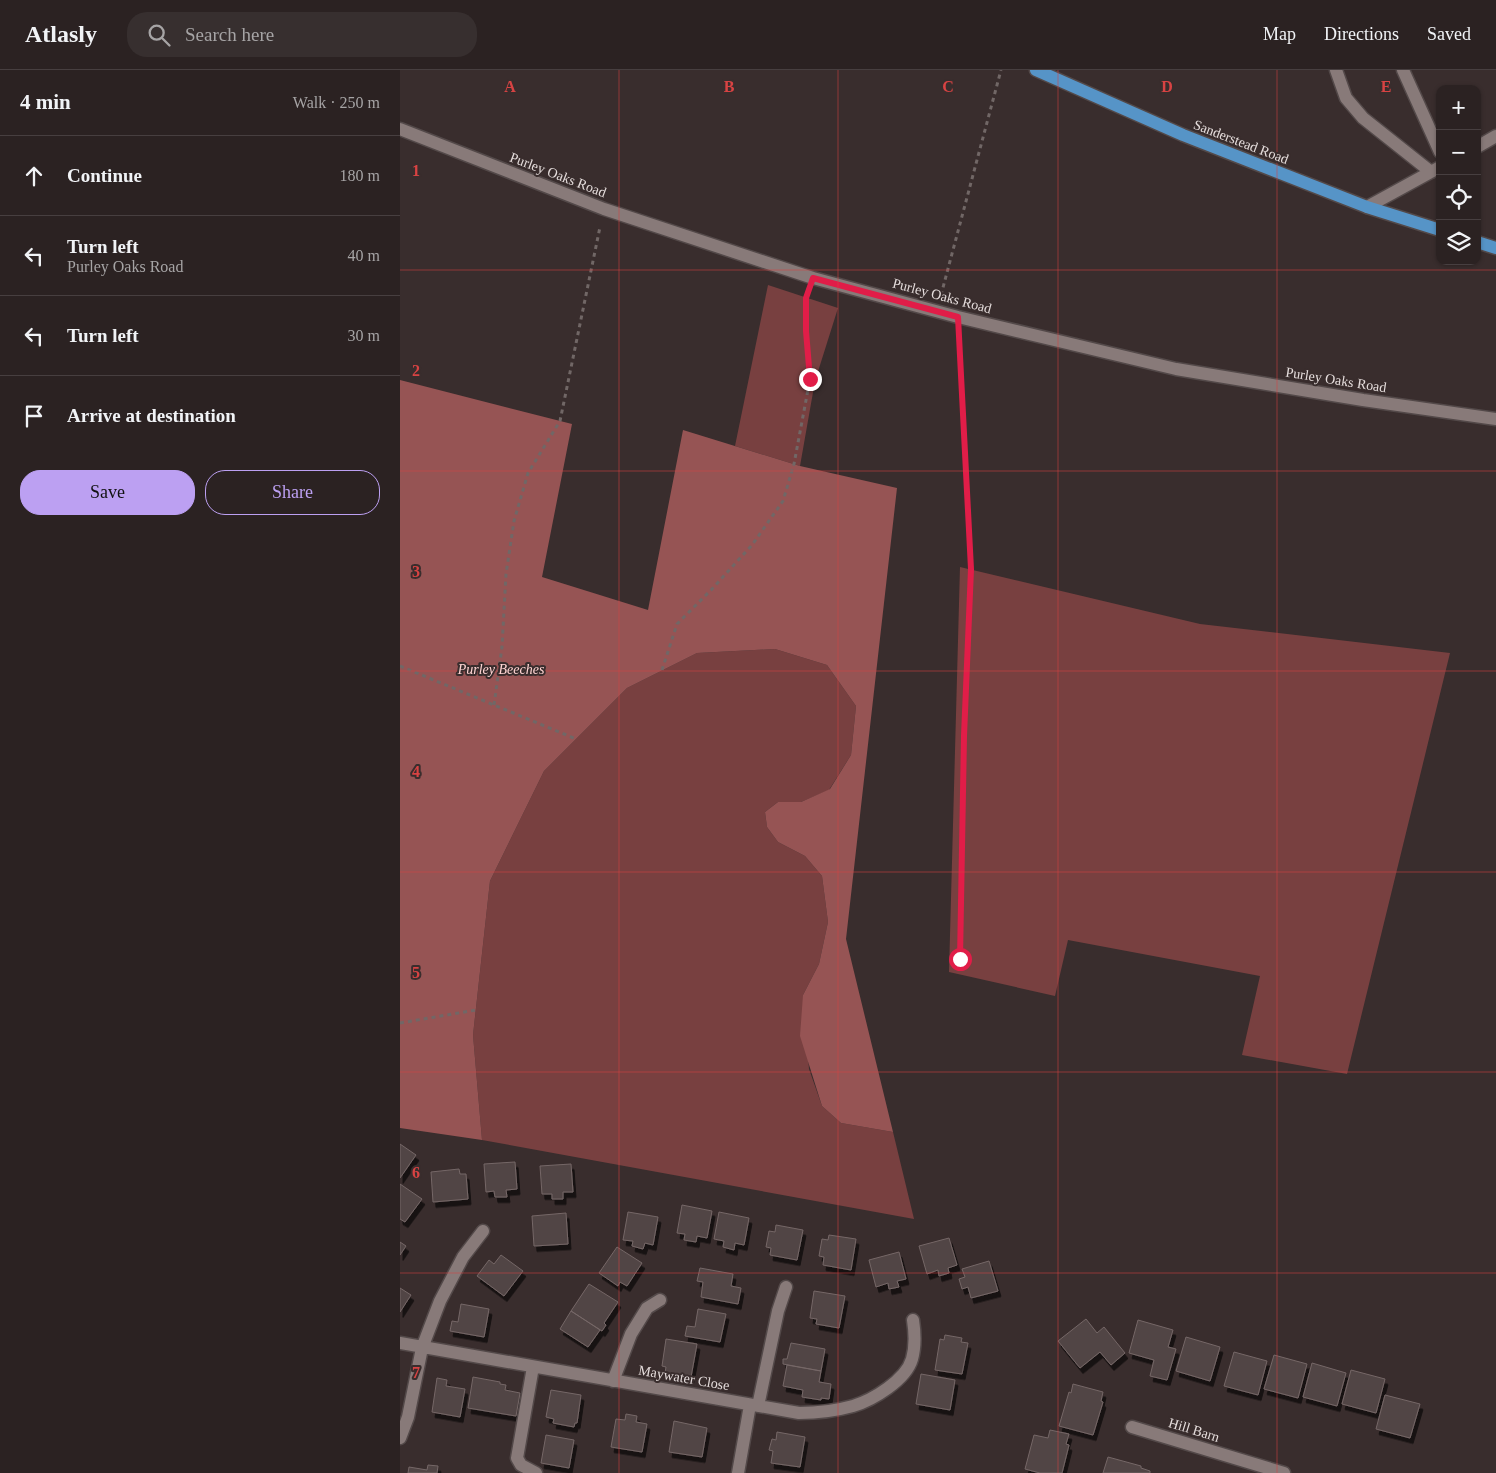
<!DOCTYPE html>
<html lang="en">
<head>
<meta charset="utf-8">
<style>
  :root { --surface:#2b2222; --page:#372f2f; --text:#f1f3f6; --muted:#a6a4a5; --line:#473f40; --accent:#bca0f2 }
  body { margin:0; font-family:"Times New Roman",serif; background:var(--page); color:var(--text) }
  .controls { position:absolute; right:15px; top:15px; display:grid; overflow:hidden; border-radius:10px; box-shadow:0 1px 4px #0004 }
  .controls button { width:45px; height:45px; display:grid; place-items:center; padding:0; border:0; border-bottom:1px solid var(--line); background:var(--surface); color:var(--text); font:25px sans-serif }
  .stop { position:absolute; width:15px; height:15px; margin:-11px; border:4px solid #e11d48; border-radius:50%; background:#fff }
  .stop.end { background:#e11d48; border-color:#fff; box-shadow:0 1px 5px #0008 }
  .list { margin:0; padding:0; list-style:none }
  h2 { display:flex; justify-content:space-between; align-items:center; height:65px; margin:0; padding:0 20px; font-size:21px }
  h2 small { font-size:16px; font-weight:400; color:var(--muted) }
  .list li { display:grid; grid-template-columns:32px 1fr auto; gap:15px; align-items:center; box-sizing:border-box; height:80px; padding:0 20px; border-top:1px solid var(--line) }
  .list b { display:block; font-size:19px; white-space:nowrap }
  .list p { margin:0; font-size:16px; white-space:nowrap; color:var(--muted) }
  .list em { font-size:16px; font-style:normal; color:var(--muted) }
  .actions { display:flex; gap:10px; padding:15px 20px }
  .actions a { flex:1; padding:11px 0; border:1px solid var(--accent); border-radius:20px; text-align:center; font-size:18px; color:var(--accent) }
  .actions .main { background:var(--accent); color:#111 }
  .icon { flex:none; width:28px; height:28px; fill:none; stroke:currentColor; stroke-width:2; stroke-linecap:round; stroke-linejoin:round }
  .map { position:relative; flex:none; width:1096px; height:1403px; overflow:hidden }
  header { display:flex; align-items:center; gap:30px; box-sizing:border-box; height:70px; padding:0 25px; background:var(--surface); border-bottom:1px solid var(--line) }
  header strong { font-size:24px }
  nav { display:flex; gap:28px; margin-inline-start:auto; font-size:18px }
  .search { width:350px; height:45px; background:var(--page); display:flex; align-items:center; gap:12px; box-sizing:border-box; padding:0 18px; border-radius:20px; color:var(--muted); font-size:19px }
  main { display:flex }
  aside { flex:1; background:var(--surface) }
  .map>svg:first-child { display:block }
  .green { fill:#784040 }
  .forest { fill:#965454 }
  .building { fill:#514544; stroke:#756767; filter:url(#shadow) }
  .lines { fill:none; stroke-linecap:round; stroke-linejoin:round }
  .minor-casing { stroke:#534949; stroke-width:15 }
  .major-casing { stroke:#534949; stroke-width:15 }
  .path { stroke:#716766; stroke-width:3; stroke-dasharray:4 4; stroke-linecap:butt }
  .minor { stroke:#887a79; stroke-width:12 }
  .major { stroke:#5694c7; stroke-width:12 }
  .route { stroke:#e11d48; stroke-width:6 }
  .grid { fill:none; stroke:#d84343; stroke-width:1; stroke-opacity:0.55 }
  .labels { text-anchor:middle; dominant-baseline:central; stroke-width:4; stroke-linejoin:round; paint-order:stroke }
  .street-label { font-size:14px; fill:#e5dddc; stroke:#392d2d }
  .park-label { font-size:14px; font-style:italic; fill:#ffd5d3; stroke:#392d2d }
  .grid-label { font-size:16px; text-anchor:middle; font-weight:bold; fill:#d84343; stroke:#392d2d; stroke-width:4; stroke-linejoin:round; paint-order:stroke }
</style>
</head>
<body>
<header>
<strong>Atlasly</strong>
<div class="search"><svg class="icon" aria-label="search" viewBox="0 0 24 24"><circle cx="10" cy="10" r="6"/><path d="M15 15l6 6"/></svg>Search here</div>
<nav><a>Map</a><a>Directions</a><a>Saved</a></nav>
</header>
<main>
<aside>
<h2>4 min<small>Walk · 250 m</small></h2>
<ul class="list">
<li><svg class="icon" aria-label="ahead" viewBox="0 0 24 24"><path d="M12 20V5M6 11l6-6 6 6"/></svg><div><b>Continue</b></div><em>180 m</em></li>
<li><svg class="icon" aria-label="left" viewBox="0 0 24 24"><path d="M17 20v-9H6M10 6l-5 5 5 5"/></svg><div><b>Turn left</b><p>Purley Oaks Road</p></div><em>40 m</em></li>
<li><svg class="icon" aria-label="left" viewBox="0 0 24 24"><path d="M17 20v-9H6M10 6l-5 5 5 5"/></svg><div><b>Turn left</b></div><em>30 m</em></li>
<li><svg class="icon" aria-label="arrive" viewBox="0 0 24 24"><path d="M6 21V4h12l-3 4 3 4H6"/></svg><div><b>Arrive at destination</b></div></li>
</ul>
<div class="actions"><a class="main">Save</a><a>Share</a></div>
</aside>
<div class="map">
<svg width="1096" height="1403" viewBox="0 0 1096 1403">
  <defs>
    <filter id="shadow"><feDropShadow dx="3" dy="5.5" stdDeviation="0" flood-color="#0009"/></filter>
  </defs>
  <rect width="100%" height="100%" fill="#392d2d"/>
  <path class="green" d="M 368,215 L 438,238 L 415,311 L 400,396 L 335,376 Z
    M 560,497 L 800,554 L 1050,583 L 947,1004 L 842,985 L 860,906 L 668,870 L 655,926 L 549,902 Z
    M 375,579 L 427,595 L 456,636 L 451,685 L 429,720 L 401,732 L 378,732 L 365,742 L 367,757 L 378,772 L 405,786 L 422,806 L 428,852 L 419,894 L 403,925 L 409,999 L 422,1036 L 441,1053 L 493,1062 L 514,1149 L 82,1070 L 73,965 L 90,811 L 144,701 L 227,618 L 297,583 Z"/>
  <path class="forest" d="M 0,310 L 172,354 L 142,507 L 248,540 L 283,360 L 400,396 L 497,418 L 446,869 L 493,1062 L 441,1053 L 422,1036 L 400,966 L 403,925 L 419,894 L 428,852 L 422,806 L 405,786 L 378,772 L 367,757 L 365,742 L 378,732 L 401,732 L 430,719 L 451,685 L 456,636 L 427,595 L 375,579 L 297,583 L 227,618 L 144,701 L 90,811 L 73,965 L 82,1070 L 0,1058 Z"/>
  <path class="building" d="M 0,1074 L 16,1085 L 0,1108 Z
    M 115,1092 L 117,1119 L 106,1120 L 107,1127 L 95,1127 L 94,1121 L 86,1122 L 84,1094 Z
    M 171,1094 L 173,1122 L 163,1122 L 163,1129 L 152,1129 L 152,1124 L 142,1124 L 140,1096 Z
    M 59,1099 L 60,1104 L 66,1104 L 68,1129 L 33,1132 L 31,1102 Z
    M 0,1114 L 22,1129 L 5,1152 L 0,1149 Z
    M 282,1135 L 312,1141 L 307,1168 L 297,1166 L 296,1172 L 284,1170 L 285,1164 L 277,1163 Z
    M 228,1142 L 258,1147 L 253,1175 L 245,1173 L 243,1179 L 232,1176 L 233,1171 L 223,1170 Z
    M 319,1142 L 349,1148 L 344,1175 L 335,1173 L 334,1180 L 323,1177 L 324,1171 L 314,1169 Z
    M 166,1143 L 168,1174 L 134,1176 L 132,1146 Z
    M 376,1155 L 403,1160 L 397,1190 L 370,1185 L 371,1178 L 366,1177 L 369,1161 L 375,1162 Z
    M 429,1165 L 456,1169 L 451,1200 L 423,1195 L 424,1187 L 419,1186 L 422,1169 L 428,1170 Z
    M 549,1168 L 557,1195 L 548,1198 L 549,1203 L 539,1206 L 538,1200 L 527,1204 L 519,1176 Z
    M 0,1172 L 6,1176 L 0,1185 Z
    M 217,1177 L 242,1193 L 227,1216 L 220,1212 L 218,1216 L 199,1203 Z
    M 499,1182 L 506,1209 L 497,1211 L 499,1217 L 489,1219 L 488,1213 L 476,1217 L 469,1190 Z
    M 101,1185 L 123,1201 L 104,1226 L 77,1206 L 89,1190 L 94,1194 Z
    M 589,1191 L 598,1221 L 571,1228 L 568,1217 L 562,1219 L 559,1209 L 565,1207 L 562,1199 Z
    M 300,1198 L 333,1204 L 331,1216 L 341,1218 L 338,1234 L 301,1227 L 303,1212 L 297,1211 Z
    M 189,1214 L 218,1232 L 204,1253 L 206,1255 L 202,1261 L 171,1241 Z
    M 0,1218 L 11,1225 L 0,1242 Z
    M 414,1221 L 445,1226 L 439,1258 L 416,1254 L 417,1249 L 410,1248 Z
    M 61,1234 L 89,1239 L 84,1267 L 50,1261 L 52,1251 L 58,1252 Z
    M 298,1239 L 326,1244 L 320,1272 L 285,1266 L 287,1256 L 295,1257 Z
    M 171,1241 L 200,1260 L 188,1277 L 160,1259 Z
    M 686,1249 L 697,1263 L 704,1257 L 725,1283 L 711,1295 L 700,1282 L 680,1298 L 658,1271 Z
    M 738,1250 L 773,1260 L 768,1277 L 776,1279 L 767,1310 L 750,1306 L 754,1290 L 729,1283 Z
    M 545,1265 L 562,1268 L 561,1272 L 568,1273 L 562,1304 L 535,1300 L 540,1269 L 544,1270 Z
    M 786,1267 L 820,1277 L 810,1311 L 776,1301 Z
    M 266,1269 L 297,1274 L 291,1307 L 265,1303 L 266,1297 L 262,1296 Z
    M 391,1273 L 425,1279 L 421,1301 L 383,1294 L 383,1289 L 387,1289 Z
    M 834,1282 L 867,1291 L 858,1325 L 824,1316 Z
    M 874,1285 L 907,1294 L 898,1328 L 864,1319 Z
    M 912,1293 L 946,1303 L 937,1336 L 903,1327 Z
    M 387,1295 L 421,1301 L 419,1312 L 431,1314 L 429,1329 L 421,1328 L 421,1330 L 402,1327 L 403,1320 L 383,1316 Z
    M 951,1300 L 985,1309 L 976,1343 L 942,1334 Z
    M 521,1304 L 555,1310 L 550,1340 L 516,1334 Z
    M 73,1307 L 100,1312 L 100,1314 L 106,1315 L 105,1320 L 120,1323 L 116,1346 L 68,1338 Z
    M 37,1308 L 47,1310 L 46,1316 L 65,1319 L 60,1347 L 32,1342 Z
    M 673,1314 L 703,1322 L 701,1331 L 703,1332 L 693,1365 L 659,1356 L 669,1322 L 671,1323 Z
    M 151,1320 L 181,1325 L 177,1353 L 175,1353 L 174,1357 L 153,1353 L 154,1349 L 146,1347 Z
    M 985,1325 L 1020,1334 L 1010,1368 L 976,1359 Z
    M 226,1344 L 237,1346 L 236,1352 L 247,1354 L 242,1382 L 211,1377 L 216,1349 L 225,1350 Z
    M 274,1351 L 307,1358 L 302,1387 L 269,1382 Z
    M 650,1360 L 669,1364 L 666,1374 L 669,1375 L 662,1403 L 640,1403 L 625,1399 L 634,1365 L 648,1368 Z
    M 377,1362 L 405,1367 L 400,1397 L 371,1393 L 373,1381 L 369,1380 L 372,1369 L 376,1370 Z
    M 146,1365 L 174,1370 L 169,1398 L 141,1393 Z
    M 708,1387 L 741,1396 L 741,1398 L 750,1401 L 750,1403 L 703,1403 Z
    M 28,1395 L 38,1396 L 37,1403 L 8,1403 L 9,1397 L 27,1400 Z"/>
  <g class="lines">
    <defs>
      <path id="minor" d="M 936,0 L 946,28 L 963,48 L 1031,102
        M 1003,0 L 1040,82
        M 0,59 L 204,139 L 413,208 L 558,247 L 776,299 L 963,330 L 1096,349
        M 1077,77 L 1096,66
        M 967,137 L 1040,97
        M 0,1273 L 399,1343 C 417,1343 435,1341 453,1336 C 473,1330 506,1310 512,1289 C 516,1275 515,1263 513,1250
        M 133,1297 L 117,1388 L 121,1395 L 136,1403
        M 213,1311 L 231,1264 L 247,1238 L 260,1230
        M 358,1336 L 378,1241 L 386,1217
        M 732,1357 L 884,1403
        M 0,1368 L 8,1347 L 22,1278 L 40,1231 L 63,1187 L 83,1161
        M 338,1403 L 350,1335"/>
      <path id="major" d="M 636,0 L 783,65 L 967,137 L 1040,160
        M 1077,172 L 1096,178"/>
    </defs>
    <use href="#minor" class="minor-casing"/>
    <use href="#major" class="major-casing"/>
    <path class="path" d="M 541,225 L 601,0
      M 559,265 L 571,499 L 564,666 L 560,889
      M 0,596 L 176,669
      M 262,600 L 277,554 L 312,519 L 352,475 L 383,431 L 394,394 L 410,309 L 406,261 L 407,225
      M 94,635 L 102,577 L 106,504 L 114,451 L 128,403 L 160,351 L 200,157
      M 0,953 L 76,940"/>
    <use href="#minor" class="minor"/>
    <use href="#major" class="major"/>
  </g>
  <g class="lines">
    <path class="route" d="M 410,309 L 406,261 L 406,228 L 413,208 L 558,247 L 571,499 L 564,666 L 560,889"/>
  </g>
  <path class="grid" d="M 219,0 L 219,1403M 438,0 L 438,1403M 658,0 L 658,1403M 877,0 L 877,1403M 0,200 L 1096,200M 0,401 L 1096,401M 0,601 L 1096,601M 0,802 L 1096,802M 0,1002 L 1096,1002M 0,1203 L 1096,1203"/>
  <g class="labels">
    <g class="street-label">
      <text transform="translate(841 72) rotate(21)">Sanderstead Road</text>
      <text transform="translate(158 105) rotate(21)">Purley Oaks Road</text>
      <text transform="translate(542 226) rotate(15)">Purley Oaks Road</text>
      <text transform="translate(936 310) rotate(9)">Purley Oaks Road</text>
      <text transform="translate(284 1308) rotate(10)">Maywater Close</text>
      <text transform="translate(794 1360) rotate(17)">Hill Barn</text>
    </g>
    <g class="park-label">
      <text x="101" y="599">Purley Beeches</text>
    </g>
  </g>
  <g class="grid-label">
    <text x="110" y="22">A</text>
    <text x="329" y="22">B</text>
    <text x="548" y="22">C</text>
    <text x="767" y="22">D</text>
    <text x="986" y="22">E</text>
    <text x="16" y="106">1</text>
    <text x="16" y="306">2</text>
    <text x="16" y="507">3</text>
    <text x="16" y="707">4</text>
    <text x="16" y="908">5</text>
    <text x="16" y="1108">6</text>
    <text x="16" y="1308">7</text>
  </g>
</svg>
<div class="controls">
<button>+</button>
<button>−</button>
<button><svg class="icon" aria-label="locate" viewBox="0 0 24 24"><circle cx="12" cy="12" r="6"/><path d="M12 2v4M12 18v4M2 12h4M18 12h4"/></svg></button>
<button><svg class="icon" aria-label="layers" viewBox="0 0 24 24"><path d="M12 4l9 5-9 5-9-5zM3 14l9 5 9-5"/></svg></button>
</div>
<div class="stop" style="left:560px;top:889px"></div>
<div class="stop end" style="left:410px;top:309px"></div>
</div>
</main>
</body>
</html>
